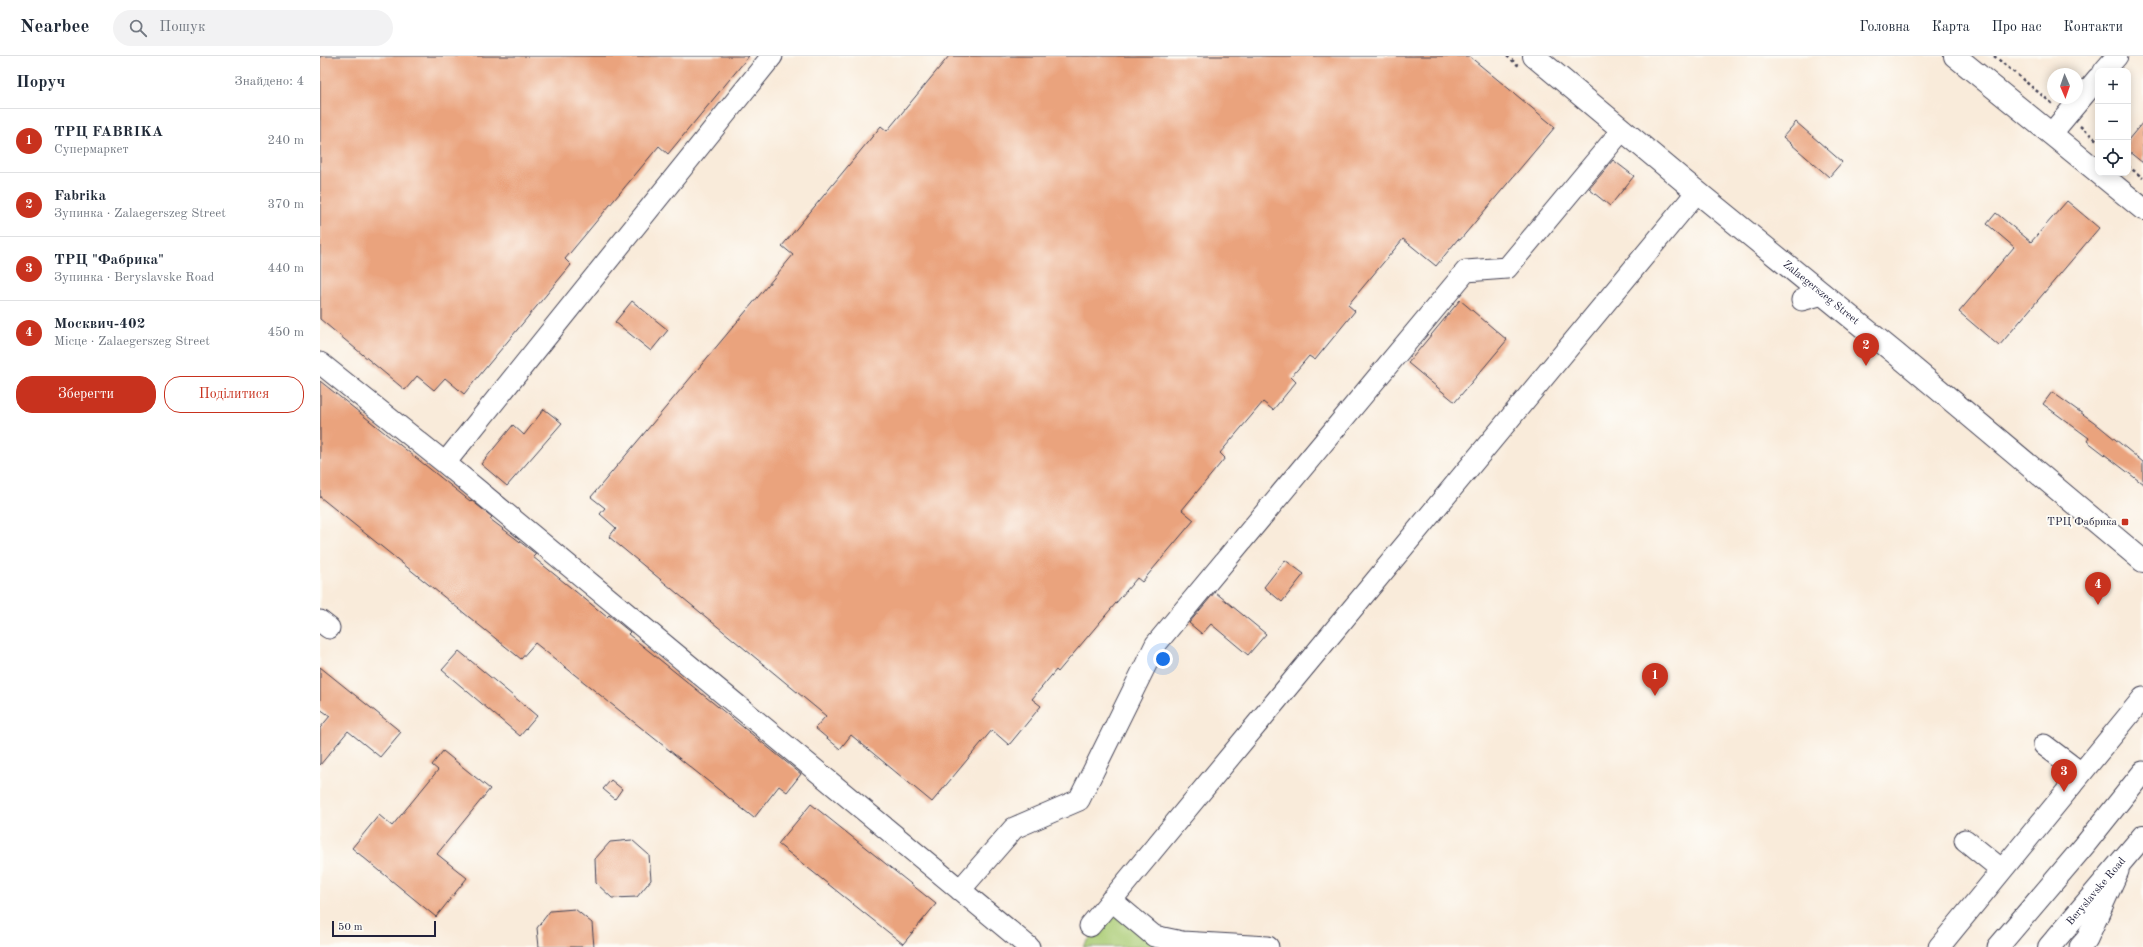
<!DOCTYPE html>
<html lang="uk">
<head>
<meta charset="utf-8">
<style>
  :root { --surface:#fff; --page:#f2f2f3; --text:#1f2937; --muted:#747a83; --line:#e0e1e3; --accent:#c8321e }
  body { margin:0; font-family:"Old Standard TT",serif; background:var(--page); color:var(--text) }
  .controls { position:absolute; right:12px; top:12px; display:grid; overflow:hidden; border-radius:8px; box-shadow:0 2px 10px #0003 }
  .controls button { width:36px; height:36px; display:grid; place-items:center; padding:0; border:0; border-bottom:1px solid var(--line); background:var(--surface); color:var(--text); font:20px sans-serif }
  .compass { position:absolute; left:1727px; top:12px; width:36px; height:36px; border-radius:50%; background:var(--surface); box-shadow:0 2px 10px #0003; rotate:178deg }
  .scale { position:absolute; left:12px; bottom:10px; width:104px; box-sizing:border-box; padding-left:4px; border:2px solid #22223b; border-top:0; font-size:11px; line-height:14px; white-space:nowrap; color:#22223b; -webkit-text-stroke:3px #fdfcf7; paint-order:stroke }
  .you { position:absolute; left:843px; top:603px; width:14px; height:14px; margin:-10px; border:3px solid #fff; border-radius:50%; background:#1a73e8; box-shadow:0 0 0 6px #1a73e833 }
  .badge { display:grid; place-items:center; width:26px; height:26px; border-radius:50%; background:var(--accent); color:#fff; font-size:13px; font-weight:700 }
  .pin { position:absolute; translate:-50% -33px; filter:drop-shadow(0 1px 2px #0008) }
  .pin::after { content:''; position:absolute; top:21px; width:14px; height:12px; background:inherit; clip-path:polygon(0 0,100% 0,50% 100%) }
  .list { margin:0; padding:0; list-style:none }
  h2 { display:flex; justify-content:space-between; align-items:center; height:52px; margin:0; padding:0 16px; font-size:17px }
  h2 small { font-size:13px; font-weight:400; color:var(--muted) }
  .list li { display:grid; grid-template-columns:26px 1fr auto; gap:12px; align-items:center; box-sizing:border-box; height:64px; padding:0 16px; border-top:1px solid var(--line) }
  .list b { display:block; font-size:15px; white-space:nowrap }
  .list p { margin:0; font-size:13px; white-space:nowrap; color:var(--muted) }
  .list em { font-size:13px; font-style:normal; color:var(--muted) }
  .actions { display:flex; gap:8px; padding:12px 16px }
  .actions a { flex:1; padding:9px 0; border:1px solid var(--accent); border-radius:16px; text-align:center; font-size:14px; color:var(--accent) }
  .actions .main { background:var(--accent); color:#fff }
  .icon { flex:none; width:22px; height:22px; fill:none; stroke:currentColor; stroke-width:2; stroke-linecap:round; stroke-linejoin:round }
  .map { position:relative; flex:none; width:1823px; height:891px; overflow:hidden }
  header { display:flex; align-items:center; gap:24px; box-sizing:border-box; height:56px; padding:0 20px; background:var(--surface); border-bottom:1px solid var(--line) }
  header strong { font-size:19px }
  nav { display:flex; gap:22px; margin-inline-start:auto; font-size:14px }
  .search { width:280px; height:36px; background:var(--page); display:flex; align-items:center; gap:10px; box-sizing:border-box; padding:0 14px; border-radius:22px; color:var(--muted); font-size:15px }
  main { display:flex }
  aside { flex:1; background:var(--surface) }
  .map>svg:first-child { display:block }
  .green { fill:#aacc75; stroke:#667758 }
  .building { fill:#eaa37d }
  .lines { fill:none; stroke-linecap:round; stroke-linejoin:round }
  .minor-casing { stroke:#424053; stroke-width:23 }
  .major-casing { stroke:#424053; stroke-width:24 }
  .path { stroke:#424053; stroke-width:2.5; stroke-dasharray:3 3; stroke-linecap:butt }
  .minor { stroke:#fff; stroke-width:21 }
  .major { stroke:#fff; stroke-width:22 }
  .poi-dot { fill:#c8321e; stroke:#fdfcf7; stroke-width:1.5 }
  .labels { text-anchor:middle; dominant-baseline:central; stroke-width:3.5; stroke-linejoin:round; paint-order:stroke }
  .street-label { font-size:11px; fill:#22223b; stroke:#fdfcf7 }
  .poi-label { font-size:11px; fill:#22223b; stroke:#fdfcf7; text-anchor:end }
</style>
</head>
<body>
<header>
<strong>Nearbee</strong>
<div class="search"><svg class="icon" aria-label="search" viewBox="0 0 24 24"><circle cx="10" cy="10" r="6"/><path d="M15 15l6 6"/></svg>Пошук</div>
<nav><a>Головна</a><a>Карта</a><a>Про нас</a><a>Контакти</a></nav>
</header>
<main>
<aside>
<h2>Поруч<small>Знайдено: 4</small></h2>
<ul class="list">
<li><span class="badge">1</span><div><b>ТРЦ FABRIKA</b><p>Супермаркет</p></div><em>240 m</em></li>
<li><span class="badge">2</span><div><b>Fabrika</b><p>Зупинка · Zalaegerszeg Street</p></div><em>370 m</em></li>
<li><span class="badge">3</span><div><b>ТРЦ &quot;Фабрика&quot;</b><p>Зупинка · Beryslavske Road</p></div><em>440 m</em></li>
<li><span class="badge">4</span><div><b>Москвич-402</b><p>Місце · Zalaegerszeg Street</p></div><em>450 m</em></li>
</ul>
<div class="actions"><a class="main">Зберегти</a><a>Поділитися</a></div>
</aside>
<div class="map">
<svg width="1823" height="891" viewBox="0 0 1823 891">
  <rect width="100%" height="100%" fill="#fdfcf7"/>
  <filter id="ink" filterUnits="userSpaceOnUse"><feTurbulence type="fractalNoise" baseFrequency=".025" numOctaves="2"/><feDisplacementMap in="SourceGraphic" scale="8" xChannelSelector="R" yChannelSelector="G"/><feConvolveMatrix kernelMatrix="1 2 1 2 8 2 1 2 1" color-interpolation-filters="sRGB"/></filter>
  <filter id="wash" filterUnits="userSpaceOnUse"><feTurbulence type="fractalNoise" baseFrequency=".012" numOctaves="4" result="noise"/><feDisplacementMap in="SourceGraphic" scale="16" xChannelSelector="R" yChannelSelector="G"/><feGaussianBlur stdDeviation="0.9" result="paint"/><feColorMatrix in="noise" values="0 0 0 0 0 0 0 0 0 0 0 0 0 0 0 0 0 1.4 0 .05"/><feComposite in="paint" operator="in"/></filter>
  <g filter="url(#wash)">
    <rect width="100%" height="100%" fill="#f9ebda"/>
    <path class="green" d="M 793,853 L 847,891 L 763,891 Z"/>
    <g id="blocks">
      <path class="building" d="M 0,0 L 429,0 L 348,98 L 339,90 L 245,203 L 251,209 L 144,338 L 125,322 L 114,334 L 97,320 L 85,334 L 0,263 Z
        M 629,0 L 1149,0 L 1235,71 L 1140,184 L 1138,183 L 1116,210 L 1083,183 L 1028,249 L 1035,255 L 995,304 L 989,300 L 971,321 L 976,326 L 953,354 L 943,346 L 900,397 L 905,402 L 862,454 L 874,464 L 822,526 L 817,522 L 738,616 L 736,614 L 712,643 L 721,650 L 689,689 L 672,674 L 612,746 L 531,679 L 520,693 L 495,672 L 506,660 L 289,481 L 296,472 L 280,458 L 285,452 L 271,441 L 473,199 L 462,190 L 561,70 L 567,75 Z
        M 1476,66 L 1522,106 L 1509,121 L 1463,81 Z
        M 1823,66 L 1823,107 L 1808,95 L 1808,84 Z
        M 1293,104 L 1314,120 L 1290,150 L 1269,133 Z
        M 1747,145 L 1779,172 L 1679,290 L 1639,256 L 1694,191 L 1667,168 L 1676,157 L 1711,186 Z
        M 1140,244 L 1187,284 L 1135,346 L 1088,307 Z
        M 312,245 L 348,274 L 331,295 L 295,266 Z
        M 0,325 L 150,445 L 151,444 L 172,461 L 170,463 L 216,498 L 213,501 L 287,561 L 289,559 L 310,576 L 308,578 L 481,718 L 467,736 L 459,730 L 434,762 L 215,587 L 201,603 L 0,441 Z
        M 1732,336 L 1774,366 L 1823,406 L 1823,428 L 1767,385 L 1769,382 L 1723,348 Z
        M 224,353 L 242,367 L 187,430 L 161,408 L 193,369 L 204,379 Z
        M 965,504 L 984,518 L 962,546 L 944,531 Z
        M 895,536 L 946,578 L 928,599 L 891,568 L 882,578 L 869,567 Z
        M 139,595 L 217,660 L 200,680 L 122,614 Z
        M 0,611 L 81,676 L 60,701 L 28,675 L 0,709 L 0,672 L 10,660 L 0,653 Z
        M 123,695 L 170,733 L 117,798 L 147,822 L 116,861 L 32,792 L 59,759 L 72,770 L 118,714 L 112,709 Z
        M 291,724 L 302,733 L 295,743 L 283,733 Z
        M 491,748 L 616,848 L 583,888 L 458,788 Z
        M 312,784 L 329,799 L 331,824 L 317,841 L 292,842 L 276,827 L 275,803 L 290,786 Z
        M 255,853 L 272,867 L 274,891 L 219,891 L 217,872 L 230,855 Z"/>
    </g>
  </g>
  <g filter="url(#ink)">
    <use href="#blocks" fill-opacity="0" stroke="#424053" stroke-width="1"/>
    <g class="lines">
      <defs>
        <path id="minor" d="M 1784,15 L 1797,0
          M 1731,78 L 1778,22
          M 1482,244 L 1503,238
          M 0,307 L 125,407 L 709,891
          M 125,407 L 452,0
          M 0,565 L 9,572
          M 1724,689 L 1761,717
          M 1645,784 L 1682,814
          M 640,834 L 694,772 L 759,744 L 836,588 L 1146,215 L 1187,212 L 1302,74
          M 791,844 L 834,880 L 862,886 L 948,891
          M 770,870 L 1377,136
          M 1619,891 L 1823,642
          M 1678,891 L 1764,790 L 1823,716
          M 1760,891 L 1767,883 L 1798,815"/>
        <g id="major">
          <path id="s1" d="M 1214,0 L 1365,126 L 1575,297 L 1823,505"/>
          <path d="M 1635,0 L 1778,116"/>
          <path d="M 1779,117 L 1823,153"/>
          <path id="s2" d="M 1729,891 L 1823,780"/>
        </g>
      </defs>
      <use href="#minor" class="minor-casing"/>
      <use href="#major" class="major-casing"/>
      <path class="path" d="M 1187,0 L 1199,10
        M 1674,0 L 1734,49
        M 1760,70 L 1778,85
        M 1808,110 L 1823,122"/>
      <use href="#minor" class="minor"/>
      <use href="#major" class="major"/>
    </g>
  </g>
  <rect class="poi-dot" x="1801" y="462" width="8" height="8" rx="2"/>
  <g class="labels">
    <g class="street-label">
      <text stroke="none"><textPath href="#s1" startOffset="372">Zalaegerszeg Street</textPath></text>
      <text stroke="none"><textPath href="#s2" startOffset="73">Beryslavske Road</textPath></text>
    </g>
    <g class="poi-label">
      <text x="1797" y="466">ТРЦ Фабрика</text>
    </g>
  </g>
</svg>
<div class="controls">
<button>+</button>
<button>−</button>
<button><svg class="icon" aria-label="locate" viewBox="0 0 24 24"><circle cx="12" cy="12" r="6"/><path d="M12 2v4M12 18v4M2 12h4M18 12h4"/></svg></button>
</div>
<svg class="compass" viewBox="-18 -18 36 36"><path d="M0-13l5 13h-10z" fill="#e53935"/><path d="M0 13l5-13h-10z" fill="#747a83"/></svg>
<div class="scale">50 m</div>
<div class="you"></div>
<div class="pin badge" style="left:1335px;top:640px">1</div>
<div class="pin badge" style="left:1546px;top:310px">2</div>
<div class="pin badge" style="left:1744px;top:736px">3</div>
<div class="pin badge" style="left:1778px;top:549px">4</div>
</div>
</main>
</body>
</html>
